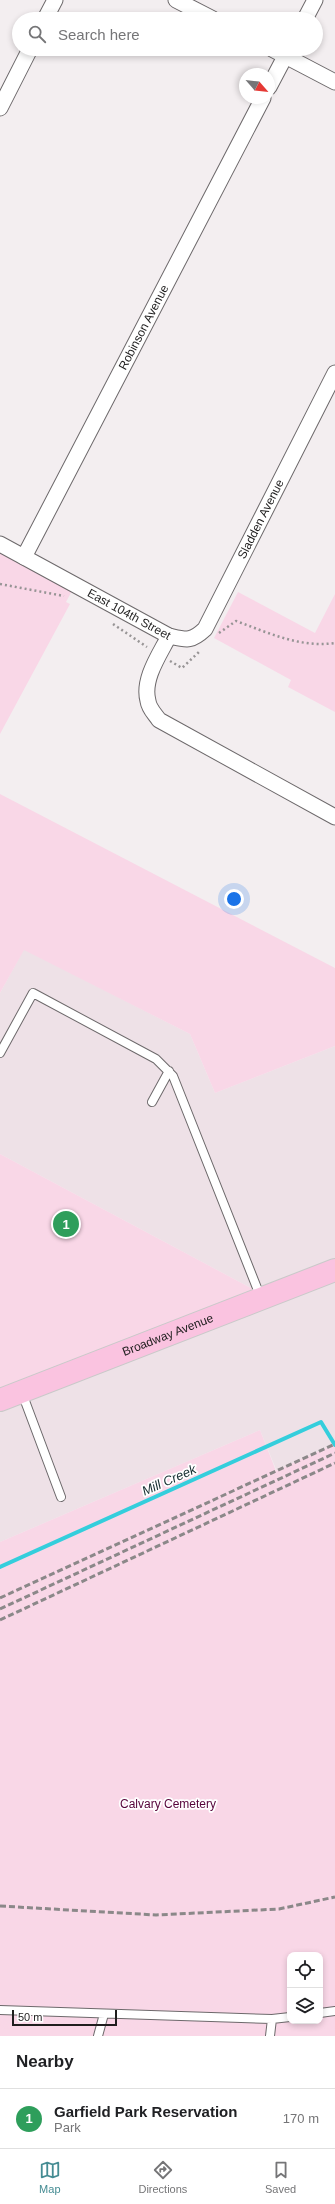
<!DOCTYPE html>
<html lang="en">
<head>
<meta charset="utf-8">
<style>
  :root { --surface:#fff; --page:#f2f2f2; --text:#202124; --muted:#757577; --line:#e0e0e0; --accent:#458c93 }
  body { margin:0; font-family:Helvetica,sans-serif; background:var(--page); color:var(--text) }
  .controls { position:absolute; right:12px; bottom:12px; display:grid; overflow:hidden; border-radius:8px; box-shadow:0 2px 6px #0003 }
  .controls button { width:36px; height:36px; display:grid; place-items:center; padding:0; border:0; border-bottom:1px solid var(--line); background:var(--surface); color:var(--text); font:20px sans-serif }
  .compass { position:absolute; left:239px; top:68px; width:36px; height:36px; border-radius:50%; background:var(--surface); box-shadow:0 2px 6px #0003; rotate:118deg }
  .scale { position:absolute; left:12px; bottom:10px; width:105px; box-sizing:border-box; padding-left:4px; border:2px solid #1f1e1e; border-top:0; font-size:11px; line-height:14px; white-space:nowrap; color:#1f1e1e; -webkit-text-stroke:3px #fff; paint-order:stroke }
  .you { position:absolute; left:234px; top:899px; width:14px; height:14px; margin:-10px; border:3px solid #fff; border-radius:50%; background:#1a73e8; box-shadow:0 0 0 6px #1a73e833 }
  .badge { display:grid; place-items:center; width:26px; height:26px; border-radius:50%; background:var(--accent); color:#fff; font-size:13px; font-weight:700 }
  .pin { position:absolute; translate:-50% -50%; border:2px solid #fff; box-shadow:0 1px 4px #0006 }
  .list { margin:0; padding:0; list-style:none }
  h2 { display:flex; justify-content:space-between; align-items:center; height:52px; margin:0; padding:0 16px; font-size:17px }
  h2 small { font-size:13px; font-weight:400; color:var(--muted) }
  .list li { display:grid; grid-template-columns:26px 1fr auto; gap:12px; align-items:center; box-sizing:border-box; height:60px; padding:0 16px; border-top:1px solid var(--line) }
  .list b { display:block; font-size:15px; white-space:nowrap }
  .list p { margin:0; font-size:13px; white-space:nowrap; color:var(--muted) }
  .list em { font-size:13px; font-style:normal; color:var(--muted) }
  .icon { flex:none; width:22px; height:22px; fill:none; stroke:currentColor; stroke-width:2; stroke-linecap:round; stroke-linejoin:round }
  .map { position:relative; flex:none; width:335px; height:2036px; overflow:hidden }
  .search { position:absolute; background:var(--surface); box-shadow:0 2px 6px #0003; left:12px; right:12px; top:12px; height:44px; display:flex; align-items:center; gap:10px; box-sizing:border-box; padding:0 14px; border-radius:22px; color:var(--muted); font-size:15px }
  .sheet { height:112px; background:var(--surface) }
  nav { display:flex; justify-content:space-around; align-items:center; box-sizing:border-box; height:56px; border-top:1px solid var(--line); background:var(--surface); font-size:11px; color:var(--muted) }
  nav a { display:grid; justify-items:center; gap:2px }
  nav .on { color:var(--accent) }
  .map>svg:first-child { display:block }
  .built { fill:#eee1e7 }
  .green { fill:#f9d7e7; fill-rule:evenodd }
  .lines { fill:none; stroke-linecap:round; stroke-linejoin:round }
  .stream { stroke:#34cedc; stroke-width:4 }
  .service-casing { stroke:#6d696b; stroke-width:10 }
  .minor-casing { stroke:#6d696b; stroke-width:17 }
  .primary-casing { stroke:#c9c9c9; stroke-width:24 }
  .path { stroke:#979495; stroke-width:2.5; stroke-dasharray:2 3; stroke-linecap:butt }
  .service { stroke:#fff; stroke-width:8 }
  .minor { stroke:#fff; stroke-width:15 }
  .primary { stroke:#fac3e0; stroke-width:22 }
  .rail { stroke:#8b8889; stroke-width:3; stroke-dasharray:6 3; stroke-linecap:butt }
  .labels { text-anchor:middle; dominant-baseline:central; stroke-width:3.5; stroke-linejoin:round; paint-order:stroke }
  .street-label { font-size:12px; fill:#1f1e1e; stroke:#fff }
  .park-label { font-size:12px; fill:#56043a; stroke:#fff }
  .water-label { font-size:13px; font-style:italic; fill:#162e31; stroke:#fff }
</style>
</head>
<body>
<div class="map">
<svg width="335" height="2036" viewBox="0 0 335 2036">
  <rect width="100%" height="100%" fill="#f3eef0"/>
  <path class="built" d="M 24,949 L 190,1034 L 215,1093 L 335,1046 L 335,1453 L 280,1479 L 260,1430 L 0,1542 L 0,1400 L 264,1295 L 0,1154 L 0,993 Z"/>
  <path class="green" d="M 0,544 L 75,585 L 66,602 L 70,604 L 0,734 Z
    M 238,592 L 315,633 L 335,594 L 335,712 L 288,687 L 291,680 L 214,638 Z
    M 0,794 L 335,968 L 335,1046 L 215,1093 L 190,1034 L 24,950 L 0,993 Z
    M 0,1154 L 264,1295 L 0,1400 Z
    M 260,1430 L 276,1471 L 335,1444 L 335,2036 L 0,2036 L 0,1542 ZM 290,1955 L 320,1955 L 320,2021 L 290,2021 Z"/>
  <g class="lines">
    <path class="stream" d="M 0,1567 L 321,1422 L 335,1445"/>
    <defs>
      <path id="service" d="M 0,1053 L 33,993 L 156,1059 L 173,1076 L 261,1298
        M 152,1102 L 169,1071
        M 22,1393 L 61,1497
        M 0,2010 L 272,2019 L 290,2017
        M 320,2013 L 335,2011
        M 98,2036 L 104,2014
        M 270,2036 L 272,2019"/>
      <g id="minor">
        <path d="M 176,0 L 213,19"/>
        <path d="M 45,19 L 55,0"/>
        <path d="M 305,19 L 315,0"/>
        <path d="M 272,49 L 335,82"/>
        <path d="M 269,87 L 289,49"/>
        <path d="M 0,108 L 30,49"/>
        <path id="s1" d="M 0,544 L 169,636 C 187,640 191,642 205,629 L 335,373"/>
        <path id="s2" d="M 24,557 L 263,98"/>
        <path d="M 169,636 C 160,654 142,679 148,701 C 149,709 155,714 159,720 L 335,817"/>
      </g>
      <g id="primary">
        <path id="s3" d="M 0,1400 L 335,1270"/>
      </g>
    </defs>
    <use href="#service" class="service-casing"/>
    <use href="#minor" class="minor-casing"/>
    <use href="#primary" class="primary-casing"/>
    <path class="path" d="M 0,584 L 64,596
      M 113,624 L 147,647
      M 219,633 L 236,621 C 269,633 300,648 335,643
      M 170,661 L 182,668 L 200,651"/>
    <use href="#service" class="service"/>
    <use href="#minor" class="minor"/>
    <use href="#primary" class="primary"/>
    <path class="rail" d="M 0,1598 L 335,1444
      M 0,1609 L 335,1453
      M 0,1620 L 335,1463
      M 0,1906 L 156,1915 L 279,1909 L 335,1897"/>
  </g>
  <g class="labels">
    <g class="street-label">
      <text stroke="none"><textPath href="#s2" startOffset="259">Robinson Avenue</textPath></text>
      <text stroke="none"><textPath href="#s1" startOffset="355">Sladden Avenue</textPath></text>
      <text stroke="none"><textPath href="#s1" startOffset="147">East 104th Street</textPath></text>
      <text stroke="none"><textPath href="#s3" startOffset="180">Broadway Avenue</textPath></text>
    </g>
    <g class="park-label">
      <text x="168" y="1804">Calvary Cemetery</text>
    </g>
    <g class="water-label">
      <text transform="translate(169 1480) rotate(-24)">Mill Creek</text>
    </g>
  </g>
</svg>
<div class="controls">
<button><svg class="icon" aria-label="locate" viewBox="0 0 24 24"><circle cx="12" cy="12" r="6"/><path d="M12 2v4M12 18v4M2 12h4M18 12h4"/></svg></button>
<button><svg class="icon" aria-label="layers" viewBox="0 0 24 24"><path d="M12 4l9 5-9 5-9-5zM3 14l9 5 9-5"/></svg></button>
</div>
<svg class="compass" viewBox="-18 -18 36 36"><path d="M0-13l5 13h-10z" fill="#e53935"/><path d="M0 13l5-13h-10z" fill="#757577"/></svg>
<div class="scale">50 m</div>
<div class="you"></div>
<div class="pin badge" style="left:66px;top:1224px;background:#2e9e5b">1</div>
<div class="search"><svg class="icon" aria-label="search" viewBox="0 0 24 24"><circle cx="10" cy="10" r="6"/><path d="M15 15l6 6"/></svg>Search here</div>
</div>
<section class="sheet">
<h2>Nearby<small></small></h2>
<ul class="list">
<li><span class="badge" style="background:#2e9e5b">1</span><div><b>Garfield Park Reservation</b><p>Park</p></div><em>170 m</em></li>
</ul>
</section>
<nav>
<a class="on"><svg class="icon" aria-label="map" viewBox="0 0 24 24"><path d="M3 6l6-2 6 2 6-2v14l-6 2-6-2-6 2zM9 4v14M15 6v14"/></svg>Map</a>
<a><svg class="icon" aria-label="directions" viewBox="0 0 24 24"><path d="M12 3l9 9-9 9-9-9zM9 14v-3h6M13 9l2 2-2 2"/></svg>Directions</a>
<a><svg class="icon" aria-label="saved" viewBox="0 0 24 24"><path d="M7 4h10v16l-5-4-5 4z"/></svg>Saved</a>
</nav>
</body>
</html>
